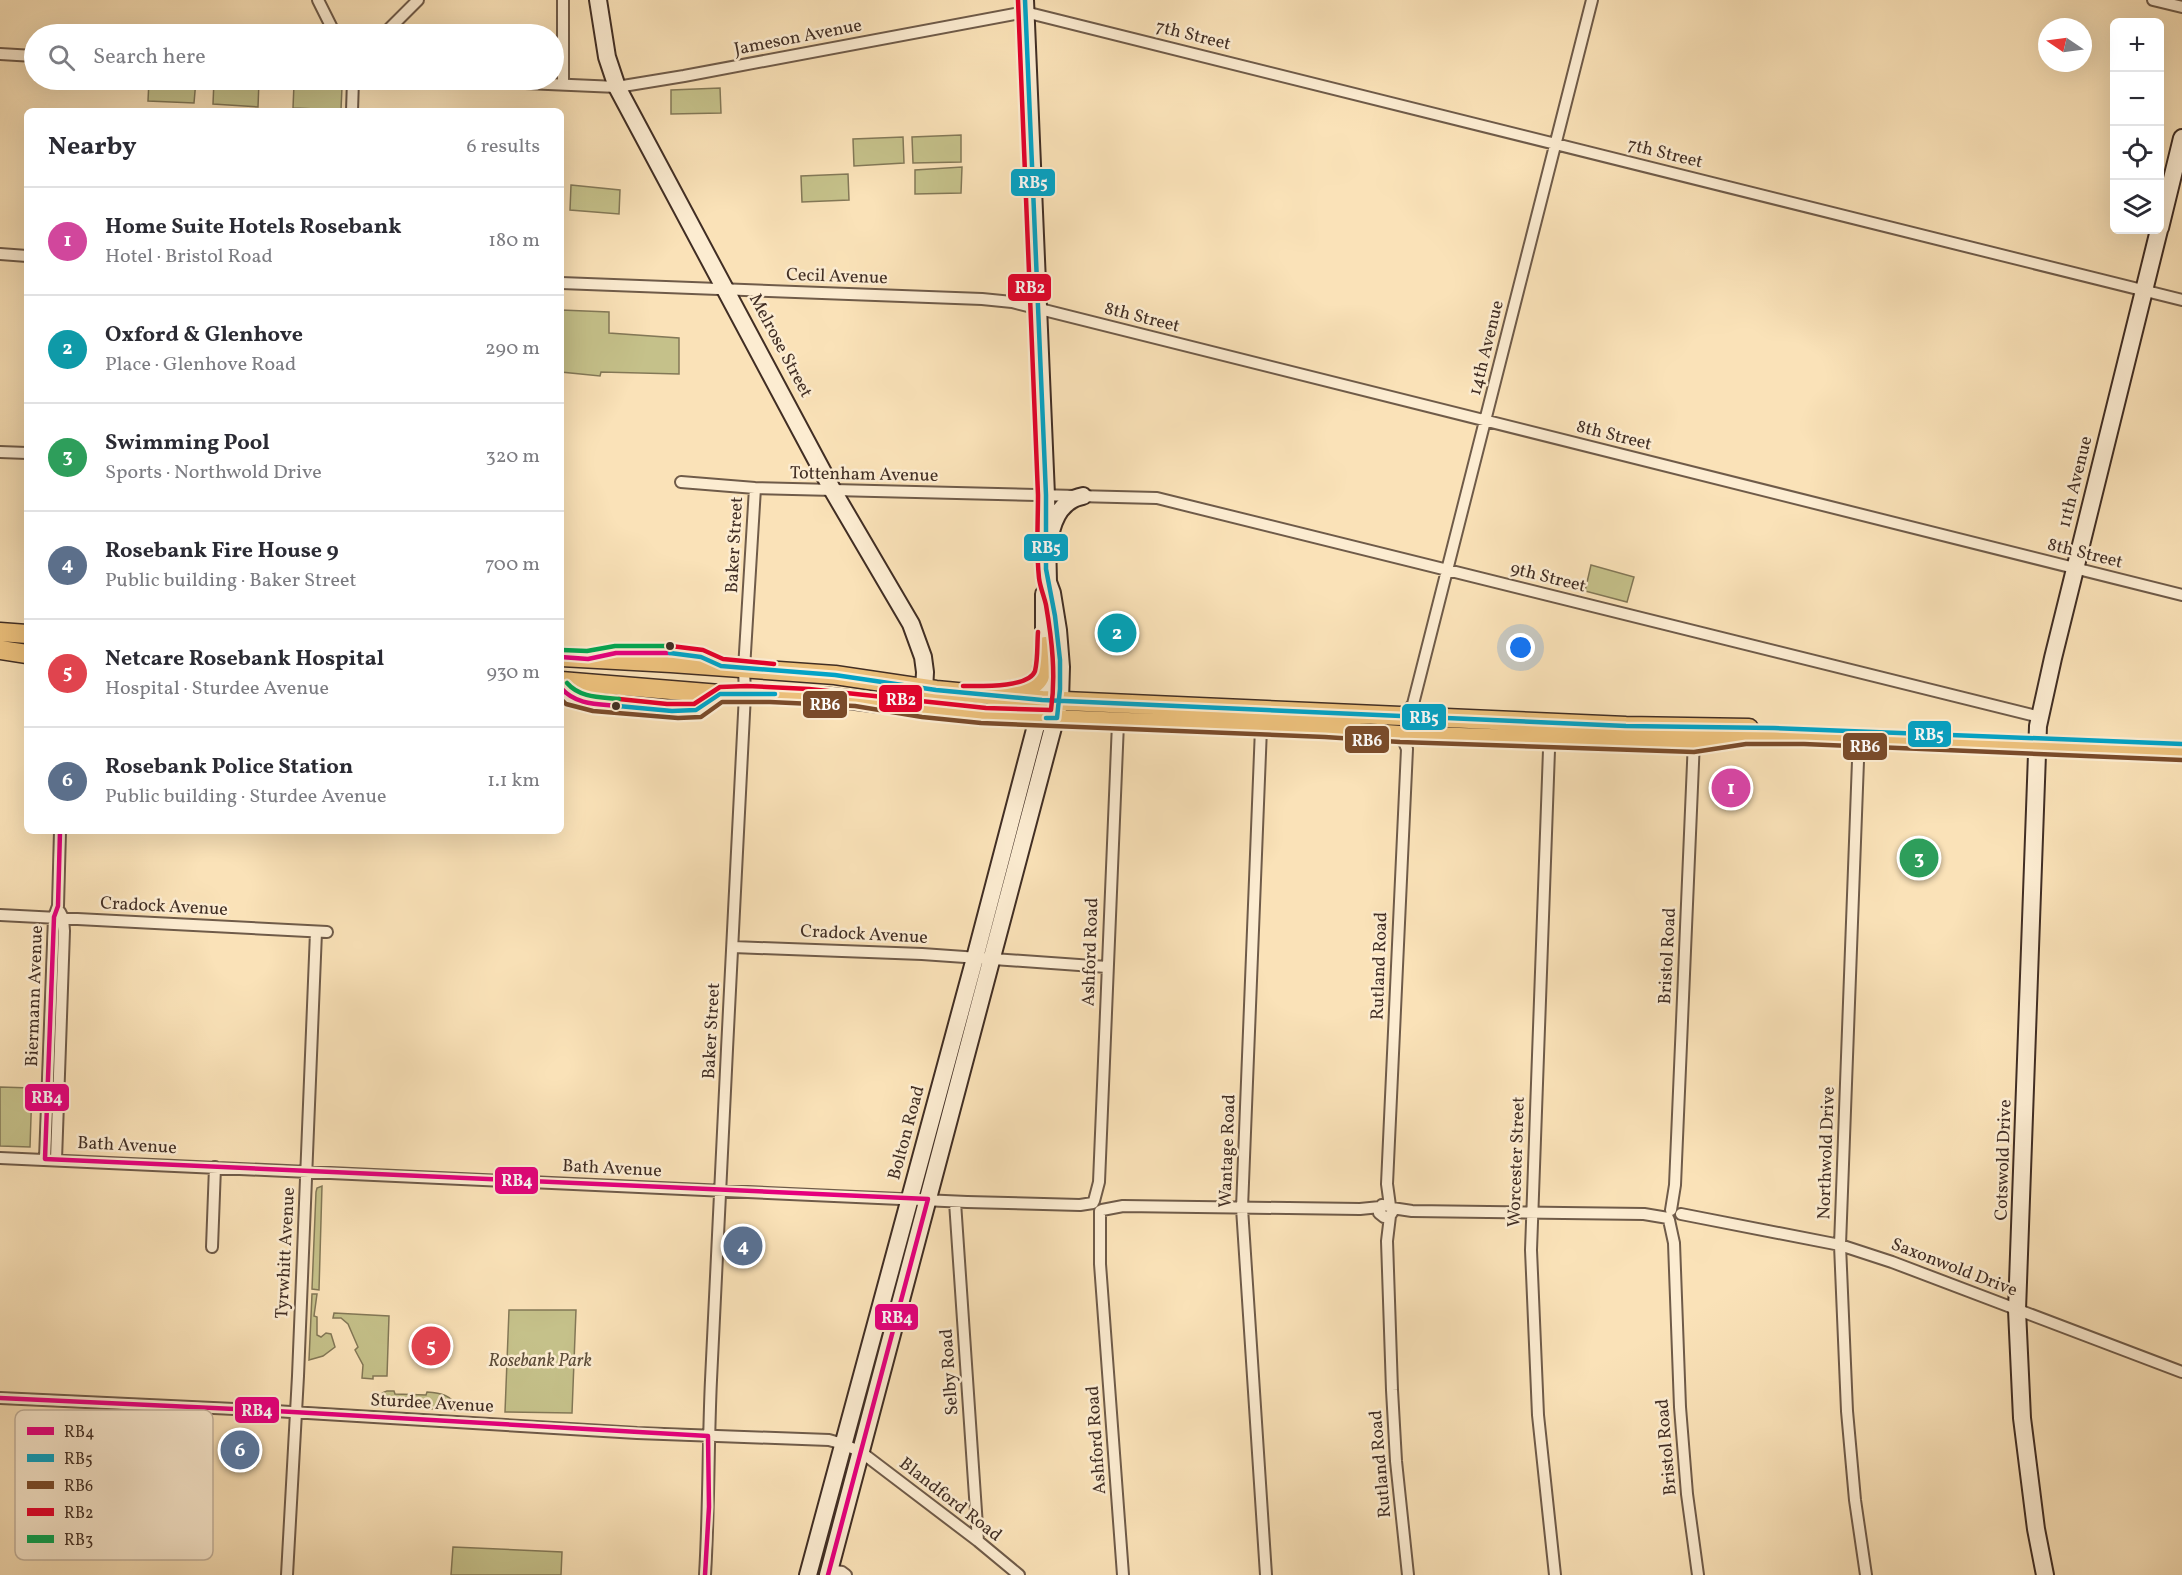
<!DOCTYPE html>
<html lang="en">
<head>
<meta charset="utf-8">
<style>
  :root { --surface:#fff; --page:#f7f7f7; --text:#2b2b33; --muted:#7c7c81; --line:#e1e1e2; --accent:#0b8043 }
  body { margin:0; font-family:Vollkorn,serif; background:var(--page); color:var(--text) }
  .controls { position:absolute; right:18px; top:18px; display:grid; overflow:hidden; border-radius:9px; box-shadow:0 6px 24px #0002 }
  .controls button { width:54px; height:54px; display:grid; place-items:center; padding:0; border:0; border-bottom:2px solid var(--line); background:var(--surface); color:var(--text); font:30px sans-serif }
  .compass { position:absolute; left:2038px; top:18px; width:54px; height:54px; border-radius:50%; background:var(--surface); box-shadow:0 6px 24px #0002; rotate:283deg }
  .you { position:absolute; left:1521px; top:648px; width:21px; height:21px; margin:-15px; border:4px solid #fff; border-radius:50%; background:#1a73e8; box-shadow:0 0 0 9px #1a73e833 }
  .badge { display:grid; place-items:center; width:39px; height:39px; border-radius:50%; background:var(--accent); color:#fff; font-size:20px; font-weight:700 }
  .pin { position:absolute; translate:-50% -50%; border:3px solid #fff; box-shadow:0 2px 6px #0006 }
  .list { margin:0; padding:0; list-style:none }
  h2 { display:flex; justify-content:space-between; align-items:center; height:78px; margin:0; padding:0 24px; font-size:26px }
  h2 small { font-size:20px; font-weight:400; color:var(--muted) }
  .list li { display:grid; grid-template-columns:39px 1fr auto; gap:18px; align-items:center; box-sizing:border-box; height:108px; padding:0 24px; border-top:2px solid var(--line) }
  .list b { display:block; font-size:22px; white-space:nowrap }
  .list p { margin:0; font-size:20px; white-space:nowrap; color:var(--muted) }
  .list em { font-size:20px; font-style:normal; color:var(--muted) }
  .icon { flex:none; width:33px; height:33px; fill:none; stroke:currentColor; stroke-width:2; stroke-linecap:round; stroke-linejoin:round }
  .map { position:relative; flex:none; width:2182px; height:1575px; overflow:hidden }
  .search { position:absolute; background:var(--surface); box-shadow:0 6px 24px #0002; left:24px; top:24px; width:540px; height:66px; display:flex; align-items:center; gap:15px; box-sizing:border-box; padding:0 21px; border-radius:33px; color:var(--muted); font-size:22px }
  .panel { position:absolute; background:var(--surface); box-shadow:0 6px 24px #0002; left:24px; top:108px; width:540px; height:726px; border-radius:9px }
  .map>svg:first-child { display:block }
  .green { fill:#c5c18a; stroke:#837857; stroke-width:1.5 }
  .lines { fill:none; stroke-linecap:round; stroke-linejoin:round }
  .street-casing { stroke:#6f5b49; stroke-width:14 }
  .secondary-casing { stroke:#412e24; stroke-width:20 }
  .primary-casing { stroke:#412e24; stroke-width:21 }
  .street { stroke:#fcecd1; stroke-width:10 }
  .secondary { stroke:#fcecd1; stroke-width:16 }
  .primary { stroke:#edc17c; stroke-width:18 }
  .bus-1-casing { stroke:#fcecd1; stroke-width:9 }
  .bus-2-casing { stroke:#fcecd1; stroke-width:9 }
  .bus-3-casing { stroke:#fcecd1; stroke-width:9 }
  .bus-4-casing { stroke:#fcecd1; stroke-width:9 }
  .bus-5-casing { stroke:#fcecd1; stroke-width:9 }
  .bus-1 { stroke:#e5007d; stroke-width:4.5 }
  .bus-2 { stroke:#03a3c6; stroke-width:4.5 }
  .bus-3 { stroke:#7a4b2a; stroke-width:4.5 }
  .bus-4 { stroke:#e4002b; stroke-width:4.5 }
  .bus-5 { stroke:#00a651; stroke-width:4.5 }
  .bus-dot { fill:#412e24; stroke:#fcecd1; stroke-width:2 }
  .labels { text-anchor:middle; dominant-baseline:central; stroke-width:5; stroke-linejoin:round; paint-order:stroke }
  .street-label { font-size:18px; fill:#412e24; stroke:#fcecd1 }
  .park-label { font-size:18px; font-style:italic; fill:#5b4b38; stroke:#fcecd1 }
  .key { fill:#fcecd1; stroke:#c4b39d; stroke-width:1.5 }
  .key-label { font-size:16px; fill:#412e24 }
  .line-badge { stroke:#fcecd1; stroke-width:2 }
  .badge-label { font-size:16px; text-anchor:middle; font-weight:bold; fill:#fff }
</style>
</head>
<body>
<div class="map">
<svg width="2182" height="1575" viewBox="0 0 2182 1575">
  <rect width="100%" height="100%" fill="#fae2b8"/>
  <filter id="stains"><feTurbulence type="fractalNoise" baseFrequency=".00333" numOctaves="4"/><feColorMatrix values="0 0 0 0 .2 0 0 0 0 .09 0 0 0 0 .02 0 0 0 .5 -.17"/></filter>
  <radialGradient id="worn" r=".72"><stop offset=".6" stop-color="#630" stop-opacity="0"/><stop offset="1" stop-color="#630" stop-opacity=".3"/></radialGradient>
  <path class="green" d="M 149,80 L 196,80 L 194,103 L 148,101 Z
    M 214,80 L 259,81 L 258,107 L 213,104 Z
    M 294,84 L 342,87 L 341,110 L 293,108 Z
    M 720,88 L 721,113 L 671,114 L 671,90 Z
    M 961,135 L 961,162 L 913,163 L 912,137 Z
    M 903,137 L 904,163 L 854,166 L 853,139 Z
    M 962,167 L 961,193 L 915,194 L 915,170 Z
    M 848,174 L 849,200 L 802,202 L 801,176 Z
    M 571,185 L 620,190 L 619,214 L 570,210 Z
    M 561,310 L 609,312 L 609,333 L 679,338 L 679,374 L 601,372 L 600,376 L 561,372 Z
    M 1591,565 L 1634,577 L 1627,602 L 1585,591 Z
    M 0,1087 L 32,1088 L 30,1147 L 0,1146 Z
    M 322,1186 L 319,1290 L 312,1289 L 316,1192 L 317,1188 Z
    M 312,1294 L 317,1294 L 314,1316 L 317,1317 L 317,1335 L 321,1337 L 326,1333 L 331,1334 L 335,1347 L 323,1356 L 309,1360 Z
    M 509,1310 L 576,1310 L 572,1413 L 505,1412 Z
    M 334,1313 L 389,1316 L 387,1376 L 373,1376 L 373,1379 L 362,1378 L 363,1365 L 355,1350 L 358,1347 L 348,1324 L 341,1318 L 333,1318 Z
    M 387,1391 L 394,1391 L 395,1394 L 426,1395 L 427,1392 C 441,1393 451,1395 458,1408 L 456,1410 L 378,1406 C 377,1398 379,1393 387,1391 Z
    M 453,1547 L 562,1552 L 561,1575 L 451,1575 Z"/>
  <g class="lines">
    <defs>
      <path id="street" d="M 318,0 L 335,34
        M 2153,0 L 2182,7
        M 384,34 L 418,0
        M 0,54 L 34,56
        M 458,80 L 617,87 L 684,76 L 1025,12 L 2182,300
        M 563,85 L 563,0
        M 352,111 L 353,80
        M 0,254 L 27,256
        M 561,283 L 982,299 L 1012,302 L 2182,595
        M 0,452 L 27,453
        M 681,482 L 755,488 L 1157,498 L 2040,717
        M 1402,717 L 1413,704 L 1592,0
        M 1261,728 L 1242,1208 L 1266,1575
        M 1400,732 L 1407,749
        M 1859,734 L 1840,1245 L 1847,1411 L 1855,1500 L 1866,1575
        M 1549,750 L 1531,1250 L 1538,1415 L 1555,1575
        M 0,915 L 327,932
        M 733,947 L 922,954 L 1107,967
        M 0,1158 L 967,1202 L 1080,1205 L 1093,1203
        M 45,1159 L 54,917 L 58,906 L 60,831
        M 56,1160 L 64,931 L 63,918 L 60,912
        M 1094,1201 L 1099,1182 L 1118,723
        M 955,1202 L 978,1541
        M 1390,1206 L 1387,1184 L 1407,749
        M 1392,1208 L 1412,1211 L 1644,1214 L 1668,1218
        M 1102,1210 L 1123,1206 L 1360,1209 L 1380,1207
        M 1671,1210 L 1675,1185 L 1694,740
        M 1100,1211 L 1100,1264 L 1123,1575
        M 1681,1214 L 1840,1245 L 1892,1262 L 2182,1372
        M 1390,1216 L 1384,1217 L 1379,1213 L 1382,1205 L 1390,1206 L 1393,1211 L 1390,1216 L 1387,1241 L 1392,1390 L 1396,1461 L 1408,1575
        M 1669,1220 L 1674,1243 L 1680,1407 L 1687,1494 L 1698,1575
        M 212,1247 L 215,1167
        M 0,1398 L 258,1410 L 637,1433 L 829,1440 L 843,1444 L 861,1452 L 978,1541 L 1019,1575
        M 829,1570 L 842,1572 L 846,1575
        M 287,1575 L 298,1376 L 316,932
        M 705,1575 C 709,1510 708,1445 711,1380 C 721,1151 734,923 745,694 L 744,669 L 755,488"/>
      <path id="secondary" d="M 598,0 L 607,57 L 617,87 L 833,491 L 911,624 L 923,657 L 925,672 L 923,710
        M 2160,228 L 2182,138
        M 1050,536 C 1054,517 1062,500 1083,496
        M 808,1575 L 975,958 L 1038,718 L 1044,674 L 1044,594
        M 828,1575 L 1060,701 L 1061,667 L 1058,630 L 1052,593 L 1048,582 L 1046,495 L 1025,0
        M 2045,1575 L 2036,1529 L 2022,1418 L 2017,1310 L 2038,726 L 2053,658 L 2159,230"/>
      <path id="primary" d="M 0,632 L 27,634
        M 0,650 L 27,654
        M 561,657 L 671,663 L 835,675 L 936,690 L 1042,700 L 1626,726 L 1749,728
        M 561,681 L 720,694 L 828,697 L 981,716 L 1325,730 L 1400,735 L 1694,745 L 1745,737 L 1804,737 L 2182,753
        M 1007,691 C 1044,686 1041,680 1045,646"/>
    </defs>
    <use href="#street" class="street-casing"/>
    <use href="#secondary" class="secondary-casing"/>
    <use href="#primary" class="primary-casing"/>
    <use href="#street" class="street"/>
    <use href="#secondary" class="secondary"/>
    <use href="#primary" class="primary"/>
    <defs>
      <path id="bus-1" d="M 561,657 L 588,659 L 616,653 L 670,653
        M 561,688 C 576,705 597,704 618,706
        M 60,831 L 58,906 L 54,917 L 45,1159 L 928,1199 L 828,1575
        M 0,1398 L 258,1410 L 708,1436 L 709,1507 L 705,1575"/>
      <path id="bus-2" d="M 1025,0 L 1046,495 L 1046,569 L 1055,616 L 1060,660 L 1060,689 L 1057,718 L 1046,718
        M 670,653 L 701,657 L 721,666 L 835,675 L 936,690 L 1042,700 L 1626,726 L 1774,728 L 2182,744
        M 618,706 L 672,711 L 696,710 L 720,694 L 775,694"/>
      <path id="bus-3" d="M 561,699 L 566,704 L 593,711 L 678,718 L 701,717 L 722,702 L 770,702 L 855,706 L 922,717 L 981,723 L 1325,737 L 1400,742 L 1694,752 L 1746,744 L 1804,744 L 2182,760"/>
      <path id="bus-4" d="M 671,646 L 703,650 L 723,659 L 774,664
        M 963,686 C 979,686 1029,688 1035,671 C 1038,659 1037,644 1038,632
        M 619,699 L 667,704 L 694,704 L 720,687 L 747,686 L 809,689 L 986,708 L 1051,710 C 1056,675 1052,640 1046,605 C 1044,596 1040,587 1039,578 C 1036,551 1038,523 1038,495 L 1018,0"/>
      <path id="bus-5" d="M 562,650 L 587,651 L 615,646 L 670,646
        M 567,683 C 580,698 600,697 619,699"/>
    </defs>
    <use href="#bus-1" class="bus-1-casing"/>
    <use href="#bus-2" class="bus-2-casing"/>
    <use href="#bus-3" class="bus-3-casing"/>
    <use href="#bus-4" class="bus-4-casing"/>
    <use href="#bus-5" class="bus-5-casing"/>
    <use href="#bus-1" class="bus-1"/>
    <use href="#bus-2" class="bus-2"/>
    <use href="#bus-3" class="bus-3"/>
    <use href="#bus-4" class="bus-4"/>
    <use href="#bus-5" class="bus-5"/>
  </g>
  <g class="bus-dot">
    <circle cx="670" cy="646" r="5"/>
    <circle cx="616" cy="706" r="5"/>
  </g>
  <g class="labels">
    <g class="street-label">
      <text transform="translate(1193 36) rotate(14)">7th Street</text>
      <text transform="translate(798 38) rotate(-11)">Jameson Avenue</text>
      <text transform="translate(1665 154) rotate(14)">7th Street</text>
      <text transform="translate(837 277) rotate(2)">Cecil Avenue</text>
      <text transform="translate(1142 318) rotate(14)">8th Street</text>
      <text transform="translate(780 346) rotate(62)">Melrose Street</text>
      <text transform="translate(1487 348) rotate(-76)">14th Avenue</text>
      <text transform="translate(1614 436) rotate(14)">8th Street</text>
      <text transform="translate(864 475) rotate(1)">Tottenham Avenue</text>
      <text transform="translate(2076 482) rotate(-76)">11th Avenue</text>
      <text transform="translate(735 545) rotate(-87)">Baker Street</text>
      <text transform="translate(2085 554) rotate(14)">8th Street</text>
      <text transform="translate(1548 578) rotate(14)">9th Street</text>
      <text transform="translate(164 907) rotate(3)">Cradock Avenue</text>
      <text transform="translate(864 935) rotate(3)">Cradock Avenue</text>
      <text transform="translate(1091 952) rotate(-88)">Ashford Road</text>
      <text transform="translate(1668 956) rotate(-87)">Bristol Road</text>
      <text transform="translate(1380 966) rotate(-88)">Rutland Road</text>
      <text transform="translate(35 996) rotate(-88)">Biermann Avenue</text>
      <text transform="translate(712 1031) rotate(-87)">Baker Street</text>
      <text transform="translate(907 1133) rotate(-75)">Bolton Road</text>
      <text transform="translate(127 1146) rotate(3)">Bath Avenue</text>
      <text transform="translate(1228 1151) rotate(-88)">Wantage Road</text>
      <text transform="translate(1827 1153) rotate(-88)">Northwold Drive</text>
      <text transform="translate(2004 1160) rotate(-88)">Cotswold Drive</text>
      <text transform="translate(1517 1162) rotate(-88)">Worcester Street</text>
      <text transform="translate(612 1169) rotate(3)">Bath Avenue</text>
      <text transform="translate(286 1253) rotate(-87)">Tyrwhitt Avenue</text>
      <text transform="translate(1954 1268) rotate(21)">Saxonwold Drive</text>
      <text transform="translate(950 1372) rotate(-94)">Selby Road</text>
      <text transform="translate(432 1404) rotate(3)">Sturdee Avenue</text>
      <text transform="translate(1097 1440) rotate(-94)">Ashford Road</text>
      <text transform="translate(1667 1447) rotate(-95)">Bristol Road</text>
      <text transform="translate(1381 1464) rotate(-95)">Rutland Road</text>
      <text transform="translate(950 1500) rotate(38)">Blandford Road</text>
    </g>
    <g class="park-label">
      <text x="540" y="1361">Rosebank Park</text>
    </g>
  </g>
  <rect x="15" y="1410" width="198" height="150" rx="9" class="key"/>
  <rect x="27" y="1427" width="27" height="8" fill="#e5007d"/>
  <rect x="27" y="1454" width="27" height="8" fill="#03a3c6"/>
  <rect x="27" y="1481" width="27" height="8" fill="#7a4b2a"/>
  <rect x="27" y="1508" width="27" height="8" fill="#e4002b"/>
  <rect x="27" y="1535" width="27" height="8" fill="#00a651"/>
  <g class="key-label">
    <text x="64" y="1437">RB4</text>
    <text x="64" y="1464">RB5</text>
    <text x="64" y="1491">RB6</text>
    <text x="64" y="1518">RB2</text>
    <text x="64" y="1545">RB3</text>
  </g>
  <g class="line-badge">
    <rect x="1010" y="168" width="46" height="29" rx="6" fill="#03a3c6"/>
    <rect x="1007" y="273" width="45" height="29" rx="6" fill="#e4002b"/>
    <rect x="1023" y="533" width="46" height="29" rx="6" fill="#03a3c6"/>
    <rect x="878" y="684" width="45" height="29" rx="6" fill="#e4002b"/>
    <rect x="802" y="690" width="46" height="29" rx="6" fill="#7a4b2a"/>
    <rect x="1401" y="703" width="46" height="28" rx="6" fill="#03a3c6"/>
    <rect x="1907" y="720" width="45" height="28" rx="6" fill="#03a3c6"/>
    <rect x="1344" y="725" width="46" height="29" rx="6" fill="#7a4b2a"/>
    <rect x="1842" y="732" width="46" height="29" rx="6" fill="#7a4b2a"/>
    <rect x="24" y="1083" width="46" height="29" rx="6" fill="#e5007d"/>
    <rect x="494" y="1166" width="45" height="29" rx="6" fill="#e5007d"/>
    <rect x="874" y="1303" width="45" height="28" rx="6" fill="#e5007d"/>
    <rect x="234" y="1396" width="46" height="28" rx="6" fill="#e5007d"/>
  </g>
  <g class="badge-label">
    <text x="1033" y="188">RB5</text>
    <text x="1030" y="293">RB2</text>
    <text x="1046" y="553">RB5</text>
    <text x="901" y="705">RB2</text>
    <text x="825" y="710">RB6</text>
    <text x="1424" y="723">RB5</text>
    <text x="1929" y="740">RB5</text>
    <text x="1367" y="746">RB6</text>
    <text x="1865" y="752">RB6</text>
    <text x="47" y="1103">RB4</text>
    <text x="517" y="1186">RB4</text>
    <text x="897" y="1323">RB4</text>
    <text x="257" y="1416">RB4</text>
  </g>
  <rect width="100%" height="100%" filter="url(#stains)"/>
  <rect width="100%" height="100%" fill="url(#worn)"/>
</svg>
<div class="controls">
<button>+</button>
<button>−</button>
<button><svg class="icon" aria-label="locate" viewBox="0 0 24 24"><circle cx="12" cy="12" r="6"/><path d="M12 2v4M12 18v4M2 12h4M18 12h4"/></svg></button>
<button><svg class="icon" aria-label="layers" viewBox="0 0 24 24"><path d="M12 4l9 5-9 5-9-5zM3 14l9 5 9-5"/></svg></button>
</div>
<svg class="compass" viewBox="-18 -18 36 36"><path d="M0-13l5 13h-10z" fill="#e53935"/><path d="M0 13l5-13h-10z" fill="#7c7c81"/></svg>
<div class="you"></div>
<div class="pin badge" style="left:1731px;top:788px;background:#d1479c">1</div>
<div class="pin badge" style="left:1117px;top:633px;background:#0f9aa8">2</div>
<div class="pin badge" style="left:1919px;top:858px;background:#2e9e5b">3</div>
<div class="pin badge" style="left:743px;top:1246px;background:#5c6f8a">4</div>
<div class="pin badge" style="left:431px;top:1346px;background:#e0444e">5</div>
<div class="pin badge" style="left:240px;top:1450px;background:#5c6f8a">6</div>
<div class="search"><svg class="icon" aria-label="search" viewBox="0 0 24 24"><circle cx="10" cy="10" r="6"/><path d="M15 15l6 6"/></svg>Search here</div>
<section class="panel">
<h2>Nearby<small>6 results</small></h2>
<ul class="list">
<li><span class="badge" style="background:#d1479c">1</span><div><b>Home Suite Hotels Rosebank</b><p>Hotel · Bristol Road</p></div><em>180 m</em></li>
<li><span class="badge" style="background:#0f9aa8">2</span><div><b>Oxford &amp; Glenhove</b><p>Place · Glenhove Road</p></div><em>290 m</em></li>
<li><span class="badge" style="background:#2e9e5b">3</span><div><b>Swimming Pool</b><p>Sports · Northwold Drive</p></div><em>320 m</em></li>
<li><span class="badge" style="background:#5c6f8a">4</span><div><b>Rosebank Fire House 9</b><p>Public building · Baker Street</p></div><em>700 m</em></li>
<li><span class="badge" style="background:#e0444e">5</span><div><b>Netcare Rosebank Hospital</b><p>Hospital · Sturdee Avenue</p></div><em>930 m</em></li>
<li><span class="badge" style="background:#5c6f8a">6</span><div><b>Rosebank Police Station</b><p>Public building · Sturdee Avenue</p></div><em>1.1 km</em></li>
</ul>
</section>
</div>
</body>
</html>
